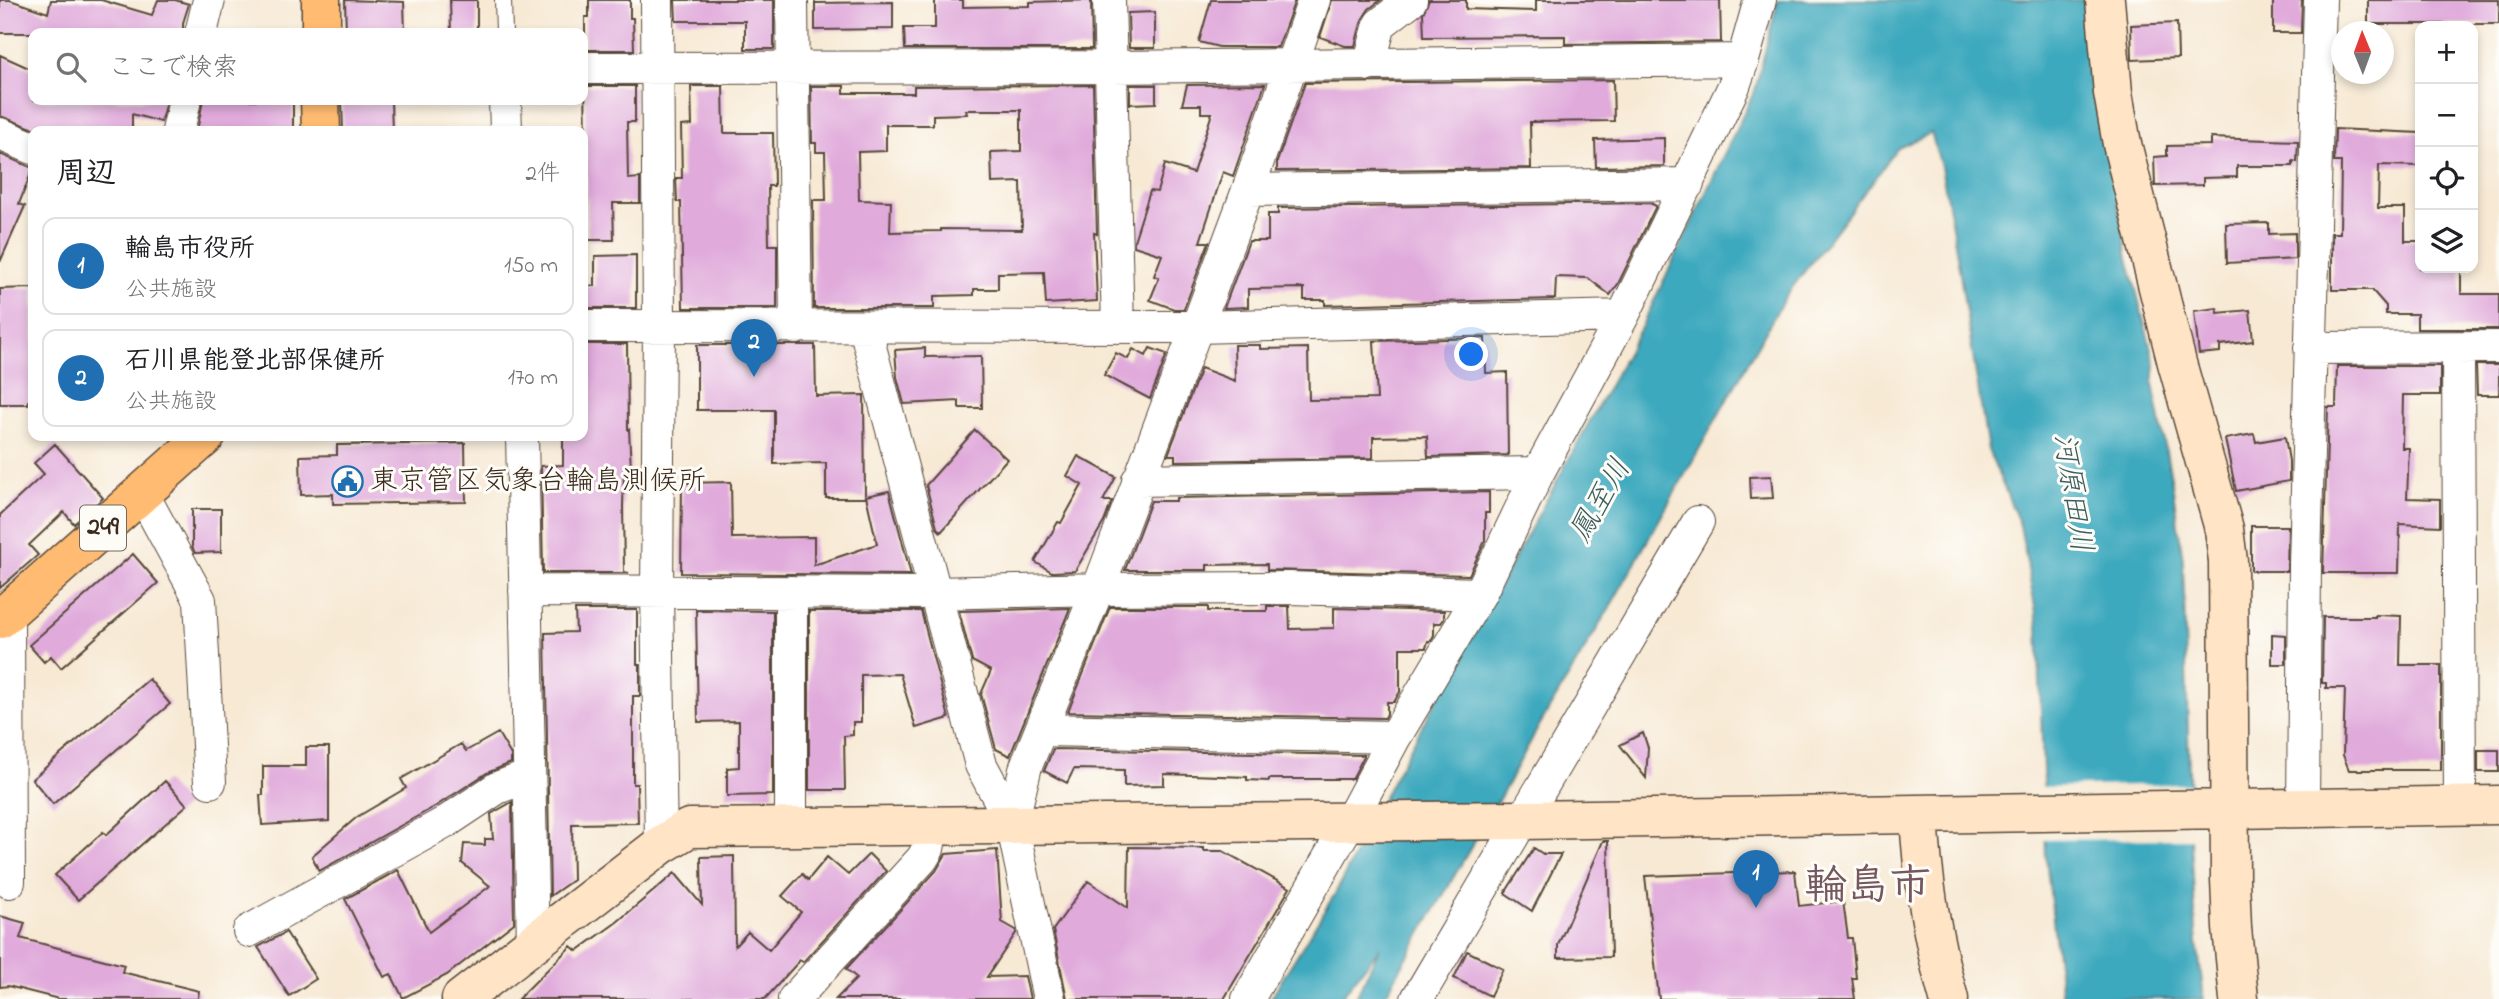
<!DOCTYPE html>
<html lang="ja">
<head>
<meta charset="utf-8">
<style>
  :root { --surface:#fff; --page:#f2f2f2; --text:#202124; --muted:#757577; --line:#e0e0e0; --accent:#1f6fb2 }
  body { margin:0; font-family:"Indie Flower","Klee One",sans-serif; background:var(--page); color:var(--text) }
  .controls { position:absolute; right:21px; top:21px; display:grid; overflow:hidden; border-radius:14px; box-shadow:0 4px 10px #0003 }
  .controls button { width:63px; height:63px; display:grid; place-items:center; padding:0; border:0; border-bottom:2px solid var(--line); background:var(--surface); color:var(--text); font:35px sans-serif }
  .compass { position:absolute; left:2331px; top:21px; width:63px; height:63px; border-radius:50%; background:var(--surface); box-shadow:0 4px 10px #0003; rotate:359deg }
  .you { position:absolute; left:1472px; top:355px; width:24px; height:24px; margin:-18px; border:5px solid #fff; border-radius:50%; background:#1a73e8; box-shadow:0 0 0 10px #1a73e833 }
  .badge { display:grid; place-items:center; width:46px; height:46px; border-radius:50%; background:var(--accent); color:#fff; font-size:23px; font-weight:700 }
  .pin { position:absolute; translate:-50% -58px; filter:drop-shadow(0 2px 4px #0008) }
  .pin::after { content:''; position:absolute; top:37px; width:24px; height:21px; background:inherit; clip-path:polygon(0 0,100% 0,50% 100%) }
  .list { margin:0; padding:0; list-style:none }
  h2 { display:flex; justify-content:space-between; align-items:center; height:91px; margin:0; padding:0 28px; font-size:30px }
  h2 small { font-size:23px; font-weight:400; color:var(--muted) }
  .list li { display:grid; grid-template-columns:46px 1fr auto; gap:21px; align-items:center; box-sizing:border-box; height:98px; margin:0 14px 14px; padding:0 14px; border:2px solid var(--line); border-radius:14px }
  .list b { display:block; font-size:26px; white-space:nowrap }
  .list p { margin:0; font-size:23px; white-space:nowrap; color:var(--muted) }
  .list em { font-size:23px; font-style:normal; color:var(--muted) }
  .icon { flex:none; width:38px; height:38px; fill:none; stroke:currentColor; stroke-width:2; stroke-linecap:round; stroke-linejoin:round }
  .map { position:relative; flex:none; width:2499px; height:999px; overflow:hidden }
  .search { position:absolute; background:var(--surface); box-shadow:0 4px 10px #0003; left:28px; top:28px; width:560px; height:77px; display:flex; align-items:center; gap:18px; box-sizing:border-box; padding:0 24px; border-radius:14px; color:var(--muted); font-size:26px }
  .panel { position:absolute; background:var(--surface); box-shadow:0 4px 10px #0003; left:28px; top:126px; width:560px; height:315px; border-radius:14px }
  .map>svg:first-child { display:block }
  .water { fill:#3ea9be; stroke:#3c6a6e; stroke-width:2 }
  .pier { fill:#f7e9d4 }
  .building { fill:#e0aadb; fill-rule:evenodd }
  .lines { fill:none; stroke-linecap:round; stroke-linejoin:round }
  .lane-casing { stroke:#574739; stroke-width:18 }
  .street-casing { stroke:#574739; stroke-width:34 }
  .secondary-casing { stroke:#574739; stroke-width:41 }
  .highway-casing { stroke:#574739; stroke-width:41 }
  .lane { stroke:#fff; stroke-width:16 }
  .street { stroke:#fff; stroke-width:32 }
  .secondary { stroke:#ffe4c6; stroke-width:38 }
  .highway { stroke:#ffbb71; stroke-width:38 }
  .labels { text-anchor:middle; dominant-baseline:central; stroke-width:6; stroke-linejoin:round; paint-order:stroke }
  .shield { fill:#fdfcf7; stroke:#75695f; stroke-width:2 }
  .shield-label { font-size:26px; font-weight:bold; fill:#3b2a1e }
  .poi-label { font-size:28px; fill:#3b2a1e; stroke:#fdfcf7; text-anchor:start }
  .water-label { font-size:30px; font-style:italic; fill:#3c5d5e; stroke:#fdfcf7 }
  .town-label { font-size:42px; font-weight:bold; fill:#755760; stroke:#fdfcf7 }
</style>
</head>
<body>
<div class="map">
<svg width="2499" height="999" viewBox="0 0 2499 999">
  <rect width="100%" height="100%" fill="#fdfcf7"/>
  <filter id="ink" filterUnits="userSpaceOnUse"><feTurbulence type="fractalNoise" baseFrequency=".0143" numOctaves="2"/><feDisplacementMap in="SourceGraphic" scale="14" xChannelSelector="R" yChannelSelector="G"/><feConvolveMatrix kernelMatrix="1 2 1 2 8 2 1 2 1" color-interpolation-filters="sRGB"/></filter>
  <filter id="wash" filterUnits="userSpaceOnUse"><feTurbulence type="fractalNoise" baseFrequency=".00686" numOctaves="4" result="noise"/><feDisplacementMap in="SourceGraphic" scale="28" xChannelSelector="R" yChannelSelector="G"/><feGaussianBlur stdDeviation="1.57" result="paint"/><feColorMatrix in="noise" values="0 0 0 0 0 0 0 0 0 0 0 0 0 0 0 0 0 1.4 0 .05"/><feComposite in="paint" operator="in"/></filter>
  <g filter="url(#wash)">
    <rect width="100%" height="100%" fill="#f7e9d4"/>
    <path class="water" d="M 1778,0 L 2090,0 L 2101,115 L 2128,258 L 2155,365 L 2153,384 L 2172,483 L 2183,560 L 2191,838 L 2196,933 L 2204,999 L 2062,999 L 2046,858 L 2038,624 L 2020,525 L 1988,450 L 1955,243 L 1941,166 L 1931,133 L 1898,148 L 1785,297 L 1610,607 L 1539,726 L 1507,785 L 1383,999 L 1355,999 L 1380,947 L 1340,999 L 1270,999 L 1336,892 L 1390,785 L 1642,326 L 1755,90 Z"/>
    <path class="pier" d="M 2193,784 L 2195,839 L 2042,840 L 2040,787 Z"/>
    <g id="blocks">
      <path class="building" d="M 0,0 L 10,0 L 48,13 L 51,0 L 101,0 L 152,15 L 158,0 L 175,0 L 189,4 L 183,23 L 183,33 L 0,33 Z
        M 345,0 L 404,2 L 405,33 L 346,33 Z
        M 450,0 L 477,0 L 477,33 L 451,33 Z
        M 589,0 L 630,0 L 630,18 L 633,18 L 634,50 L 585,50 L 585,17 L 589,17 Z
        M 675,0 L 774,0 L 774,49 L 745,49 L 745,21 L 676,21 Z
        M 935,0 L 963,0 L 963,7 L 1030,6 L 1030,2 L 1091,0 L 1092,49 L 905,49 L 904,28 L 935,28 Z
        M 1211,0 L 1295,0 L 1278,47 L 1219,47 L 1199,42 Z
        M 1332,0 L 1381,0 L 1369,9 L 1362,20 L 1355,46 L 1345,46 L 1320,37 Z
        M 1429,0 L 1466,0 L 1466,9 L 1536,11 L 1536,0 L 1720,0 L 1721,42 L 1565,44 L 1565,36 L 1424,37 L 1423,13 Z
        M 2273,0 L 2302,0 L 2301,33 L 2273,33 Z
        M 2368,0 L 2499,0 L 2499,24 L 2368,24 Z
        M 893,2 L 893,29 L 815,30 L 815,3 Z
        M 1155,12 L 1155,48 L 1129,48 L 1128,13 Z
        M 2177,23 L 2178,58 L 2132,60 L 2131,25 Z
        M 0,55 L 33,70 L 33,100 L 166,100 L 161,122 L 132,114 L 132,130 L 79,130 L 32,128 L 0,116 Z
        M 1613,80 L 1614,121 L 1530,122 L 1531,168 L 1277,171 L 1277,162 L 1305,83 Z
        M 1265,84 L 1233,176 L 1223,172 L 1200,242 L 1209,242 L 1184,309 L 1174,309 L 1150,300 L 1159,278 L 1154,276 L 1162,255 L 1134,246 L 1134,241 L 1150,191 L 1157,192 L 1165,164 L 1193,173 L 1212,113 L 1201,113 L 1201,105 L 1182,105 L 1187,85 Z
        M 1093,85 L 1097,234 L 1094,233 L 1097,301 L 1046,304 L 1044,272 L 998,273 L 998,289 L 974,289 L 974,295 L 934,296 L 934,308 L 814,308 L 813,200 L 826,200 L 825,152 L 816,152 L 816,143 L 812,143 L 811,86 L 844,86 L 844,93 L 914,93 L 914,86 ZM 966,110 L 1021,110 L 1021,151 L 991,152 L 992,183 L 1021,182 L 1022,230 L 941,229 L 941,231 L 890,232 L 891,201 L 859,200 L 858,152 L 886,151 L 886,125 L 933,125 L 933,115 L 967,114 Z
        M 1130,85 L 1156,85 L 1156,103 L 1130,104 Z
        M 585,86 L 635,86 L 635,122 L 627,122 L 628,179 L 640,178 L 640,203 L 613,203 L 614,240 L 588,240 Z
        M 691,86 L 723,86 L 724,133 L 773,133 L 774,186 L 768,186 L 769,245 L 777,245 L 777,308 L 683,308 L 681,202 L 677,202 L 676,178 L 682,178 L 681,126 L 692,125 Z
        M 203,100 L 293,100 L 293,131 L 197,131 Z
        M 342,100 L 391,100 L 392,131 L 343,131 Z
        M 2335,129 L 2420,133 L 2420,166 L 2379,165 L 2378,208 L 2405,208 L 2405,241 L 2420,241 L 2420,268 L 2461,268 L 2461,294 L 2499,294 L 2499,329 L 2417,329 L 2417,314 L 2386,314 L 2386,306 L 2372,290 L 2332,290 L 2332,233 L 2340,233 L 2341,162 L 2334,162 Z
        M 1664,138 L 1664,166 L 1596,167 L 1595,140 Z
        M 2211,138 L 2298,141 L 2297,162 L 2293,161 L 2293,166 L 2237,166 L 2237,177 L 2203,178 L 2203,185 L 2155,186 L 2154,157 L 2167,156 L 2167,146 L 2211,145 Z
        M 0,154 L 33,168 L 19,204 L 25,206 L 0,262 Z
        M 1650,203 L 1656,206 L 1618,284 L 1610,295 L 1588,278 L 1556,277 L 1555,299 L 1325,305 L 1325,300 L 1304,300 L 1304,288 L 1248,289 L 1248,307 L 1224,308 L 1249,241 L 1268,241 L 1268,214 L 1278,214 L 1278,208 Z
        M 2269,223 L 2269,234 L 2295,233 L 2295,259 L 2227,263 L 2226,224 Z
        M 636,255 L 636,308 L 583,308 L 583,286 L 595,286 L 595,256 Z
        M 33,288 L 33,400 L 28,401 L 28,404 L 0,404 L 0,289 Z
        M 2217,308 L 2218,313 L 2250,310 L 2253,341 L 2220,345 L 2220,352 L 2199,354 L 2194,311 Z
        M 1485,338 L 1486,373 L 1507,372 L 1508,455 L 1428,457 L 1427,436 L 1373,437 L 1373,458 L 1175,461 L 1175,455 L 1168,455 L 1201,368 L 1235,381 L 1234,345 L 1260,345 L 1260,349 L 1308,348 L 1309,400 L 1377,399 L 1374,341 Z
        M 583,344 L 627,344 L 628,429 L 629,429 L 631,470 L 624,470 L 623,506 L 624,572 L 629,573 L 543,573 L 541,466 L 563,465 L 563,436 L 583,436 Z
        M 697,345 L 815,345 L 816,396 L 864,395 L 865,498 L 826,498 L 826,463 L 774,464 L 774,410 L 697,410 Z
        M 925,348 L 925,357 L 981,356 L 982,408 L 959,408 L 959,401 L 904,404 L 897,377 L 895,350 Z
        M 1150,348 L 1167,354 L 1150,399 L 1104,375 L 1116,353 L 1128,359 L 1133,349 L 1146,356 Z
        M 2476,365 L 2499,365 L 2499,395 L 2477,395 Z
        M 2337,366 L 2440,366 L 2440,395 L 2403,395 L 2402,448 L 2409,448 L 2407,498 L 2440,499 L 2440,526 L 2400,524 L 2399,573 L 2323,573 L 2328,407 L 2336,407 Z
        M 975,430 L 1007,459 L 941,532 L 937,528 L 926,485 Z
        M 2254,434 L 2256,442 L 2285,437 L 2289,461 L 2289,481 L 2236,491 L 2225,439 Z
        M 465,443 L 466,502 L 333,504 L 333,494 L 301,495 L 300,456 L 337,455 L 337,445 Z
        M 55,444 L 103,498 L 74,524 L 64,512 L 29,545 L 38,555 L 0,588 L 0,515 L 44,474 L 34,463 Z
        M 1078,456 L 1116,477 L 1103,501 L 1112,501 L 1104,522 L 1075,571 L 1052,572 L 1035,562 L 1058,522 L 1061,523 L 1082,485 L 1067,476 Z
        M 1771,476 L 1773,498 L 1751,499 L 1750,477 Z
        M 731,482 L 732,538 L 814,537 L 814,565 L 877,544 L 866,496 L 889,491 L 911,575 L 681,573 L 682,483 Z
        M 1489,492 L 1489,513 L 1485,513 L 1485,541 L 1469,575 L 1267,570 L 1267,564 L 1207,565 L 1207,570 L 1125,570 L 1151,501 L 1176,501 L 1176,498 Z
        M 192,509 L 221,509 L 221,552 L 195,553 L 192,547 Z
        M 2251,526 L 2288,526 L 2287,571 L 2251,571 Z
        M 133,554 L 158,583 L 61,668 L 51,656 L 44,662 L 29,645 Z
        M 1267,606 L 1289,606 L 1290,629 L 1334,628 L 1334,608 L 1444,611 L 1444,619 L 1441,623 L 1434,623 L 1434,635 L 1431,641 L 1428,641 L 1426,648 L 1400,648 L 1400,692 L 1394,702 L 1387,702 L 1387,714 L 1385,718 L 1068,712 L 1110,607 L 1208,607 L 1208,611 L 1267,611 Z
        M 1070,608 L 1010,756 L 996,749 L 981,694 L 991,671 L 972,661 L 959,611 Z
        M 575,610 L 637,610 L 637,664 L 640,664 L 640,696 L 633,696 L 633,784 L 637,784 L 638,823 L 572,824 L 573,880 L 550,896 L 545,633 L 576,632 Z
        M 696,610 L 773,611 L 773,795 L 727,796 L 727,768 L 739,767 L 739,721 L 698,722 Z
        M 809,611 L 921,611 L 949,718 L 916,728 L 900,674 L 861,675 L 861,722 L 853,722 L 853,735 L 844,736 L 845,790 L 809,790 Z
        M 2375,615 L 2401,616 L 2400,665 L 2441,665 L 2441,770 L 2349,770 L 2343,755 L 2345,688 L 2326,688 L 2326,683 L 2322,683 L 2323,617 L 2375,617 Z
        M 2272,634 L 2286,635 L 2286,664 L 2272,664 Z
        M 149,679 L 170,704 L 53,804 L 32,779 Z
        M 498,733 L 511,755 L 511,763 L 487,773 L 436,806 L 319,871 L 312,856 L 357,817 L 406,788 L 401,779 L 461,744 L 466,751 Z
        M 1643,733 L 1648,748 L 1646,778 L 1620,745 Z
        M 306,747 L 329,747 L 329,821 L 262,825 L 260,795 L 263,795 L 263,766 L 306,766 Z
        M 1053,749 L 1364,755 L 1364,756 L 1352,779 L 1269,779 L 1269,781 L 1247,780 L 1247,777 L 1164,774 L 1164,785 L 1124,786 L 1124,770 L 1074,769 L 1067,783 L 1044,771 Z
        M 2478,750 L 2499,750 L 2499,772 L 2478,772 Z
        M 165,781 L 187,805 L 78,900 L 55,875 L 103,832 L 106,835 Z
        M 512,802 L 514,923 L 447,975 L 403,998 L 391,974 L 384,977 L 345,899 L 398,870 L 429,932 L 490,886 L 462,863 L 464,844 L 485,845 L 485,839 L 493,839 L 491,814 Z
        M 1603,841 L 1608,841 L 1611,957 L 1558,958 L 1558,945 Z
        M 1129,847 L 1204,848 L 1204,851 L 1223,851 L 1290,888 L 1224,999 L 1067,999 L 1053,930 L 1088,881 L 1128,908 Z
        M 1534,848 L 1543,854 L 1561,854 L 1532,911 L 1505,893 Z
        M 997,850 L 1002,922 L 1016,930 L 1016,933 L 987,977 L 1025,976 L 1030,999 L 836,999 L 857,978 L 846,969 L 936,871 L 946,854 Z
        M 869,854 L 886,871 L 803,962 L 800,960 L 765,999 L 518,999 L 571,946 L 577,951 L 617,922 L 675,873 L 702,905 L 701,857 L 734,856 L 735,946 L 748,932 L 769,950 L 801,912 L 782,896 L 802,874 L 808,880 L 827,857 L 848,875 Z
        M 1795,871 L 1799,906 L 1843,901 L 1848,938 L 1852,938 L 1856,978 L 1852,978 L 1855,999 L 1659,999 L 1645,876 Z
        M 0,916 L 25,923 L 20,938 L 124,965 L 122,972 L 199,991 L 198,999 L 59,999 L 8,986 L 0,987 Z
        M 286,932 L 316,979 L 289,996 L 258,947 Z
        M 1467,951 L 1503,969 L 1490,996 L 1454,978 Z"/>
    </g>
  </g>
  <g filter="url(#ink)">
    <use href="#blocks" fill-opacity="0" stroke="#574739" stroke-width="2"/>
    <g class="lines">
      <defs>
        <path id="lane" d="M 503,0 L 504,33"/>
        <path id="street" d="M 657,0 L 659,326 L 657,591 L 661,845
          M 792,0 L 796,328
          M 1109,0 L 1118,327
          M 201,33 L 209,0
          M 1369,65 L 1380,24 L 1411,0
          M 583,68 L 1111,67 L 1743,60
          M 505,100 L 506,131
          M 178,131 L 185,100
          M 0,134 L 33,148
          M 1248,190 L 1688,184
          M 583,326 L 1197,327 L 1623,316
          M 865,328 L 981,765 L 1012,823 L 1049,999
          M 2310,348 L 2499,347
          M 2458,348 L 2460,806
          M 522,436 L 533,945
          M 1138,480 L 1538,473
          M 142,493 L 200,600 L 210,782
          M 525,591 L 934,593 L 1098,589 L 1289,588 L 1480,594
          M 8,611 L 9,882
          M 1042,730 L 1395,737
          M 2303,808 L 2305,564 L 2320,0
          M 1012,823 L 1026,766 L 1098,589 L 1197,327 L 1248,190 L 1314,0
          M 791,827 L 791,592
          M 249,931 L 446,822 L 497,788 L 529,776
          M 794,999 L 922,859 L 928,849 L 932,826
          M 1248,999 L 1350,821 L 1395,737 L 1480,594 L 1538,473 L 1623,316 L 1734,86 L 1743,60 L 1760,0
          M 1417,999 L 1698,522"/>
        <path id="secondary" d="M 2105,0 L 2113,93 L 2122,144 L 2177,363 L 2224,529 L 2228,561 L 2230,879 L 2232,928 L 2239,999
          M 1919,814 C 1922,876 1932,939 1949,999
          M 461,999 L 661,845 L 689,828 L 1523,820 L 2499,805"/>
        <path id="highway" d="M 321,33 L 321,0
          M 320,100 L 321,131
          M 0,619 L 206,436"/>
      </defs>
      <use href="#lane" class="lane-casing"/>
      <use href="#street" class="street-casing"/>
      <use href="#secondary" class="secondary-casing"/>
      <use href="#highway" class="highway-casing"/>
      <use href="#lane" class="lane"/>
      <use href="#street" class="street"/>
      <use href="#secondary" class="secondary"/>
      <use href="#highway" class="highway"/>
    </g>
  </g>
  <defs>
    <symbol id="civic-ring" viewBox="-11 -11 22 22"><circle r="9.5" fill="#fdfcf7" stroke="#1f6fb2" stroke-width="1.5"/><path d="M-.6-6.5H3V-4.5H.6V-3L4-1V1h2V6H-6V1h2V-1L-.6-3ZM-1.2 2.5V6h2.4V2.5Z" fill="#1f6fb2"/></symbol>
  </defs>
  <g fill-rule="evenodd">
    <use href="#civic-ring" x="330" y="464" width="35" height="35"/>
  </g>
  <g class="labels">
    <rect class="shield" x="80" y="505.5" width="46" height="45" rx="5"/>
    <g class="shield-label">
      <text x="103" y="528">249</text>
    </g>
    <g class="poi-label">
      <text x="370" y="482">東京管区気象台輪島測候所</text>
    </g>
    <g class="water-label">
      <text transform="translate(2071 493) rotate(81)">河原田川</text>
      <text transform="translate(1602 501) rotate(-60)">鳳至川</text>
    </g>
    <g class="town-label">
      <text x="1868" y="887">輪島市</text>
    </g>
  </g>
</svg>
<div class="controls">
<button>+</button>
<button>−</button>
<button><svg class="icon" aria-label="locate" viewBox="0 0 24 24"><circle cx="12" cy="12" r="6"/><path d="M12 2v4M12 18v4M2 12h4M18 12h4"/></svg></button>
<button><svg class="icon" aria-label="layers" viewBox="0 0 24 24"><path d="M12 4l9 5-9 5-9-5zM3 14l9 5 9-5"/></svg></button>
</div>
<svg class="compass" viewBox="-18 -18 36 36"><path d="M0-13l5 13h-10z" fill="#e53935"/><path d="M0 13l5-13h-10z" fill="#757577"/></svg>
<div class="you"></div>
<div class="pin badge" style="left:1756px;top:908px">1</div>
<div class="pin badge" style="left:754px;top:377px">2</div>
<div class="search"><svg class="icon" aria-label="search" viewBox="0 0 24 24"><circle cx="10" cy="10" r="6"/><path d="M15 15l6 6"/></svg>ここで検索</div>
<section class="panel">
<h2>周辺<small>2件</small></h2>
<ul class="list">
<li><span class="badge">1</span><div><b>輪島市役所</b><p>公共施設</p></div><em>150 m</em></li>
<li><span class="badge">2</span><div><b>石川県能登北部保健所</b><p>公共施設</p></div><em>170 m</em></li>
</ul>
</section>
</div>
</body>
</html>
